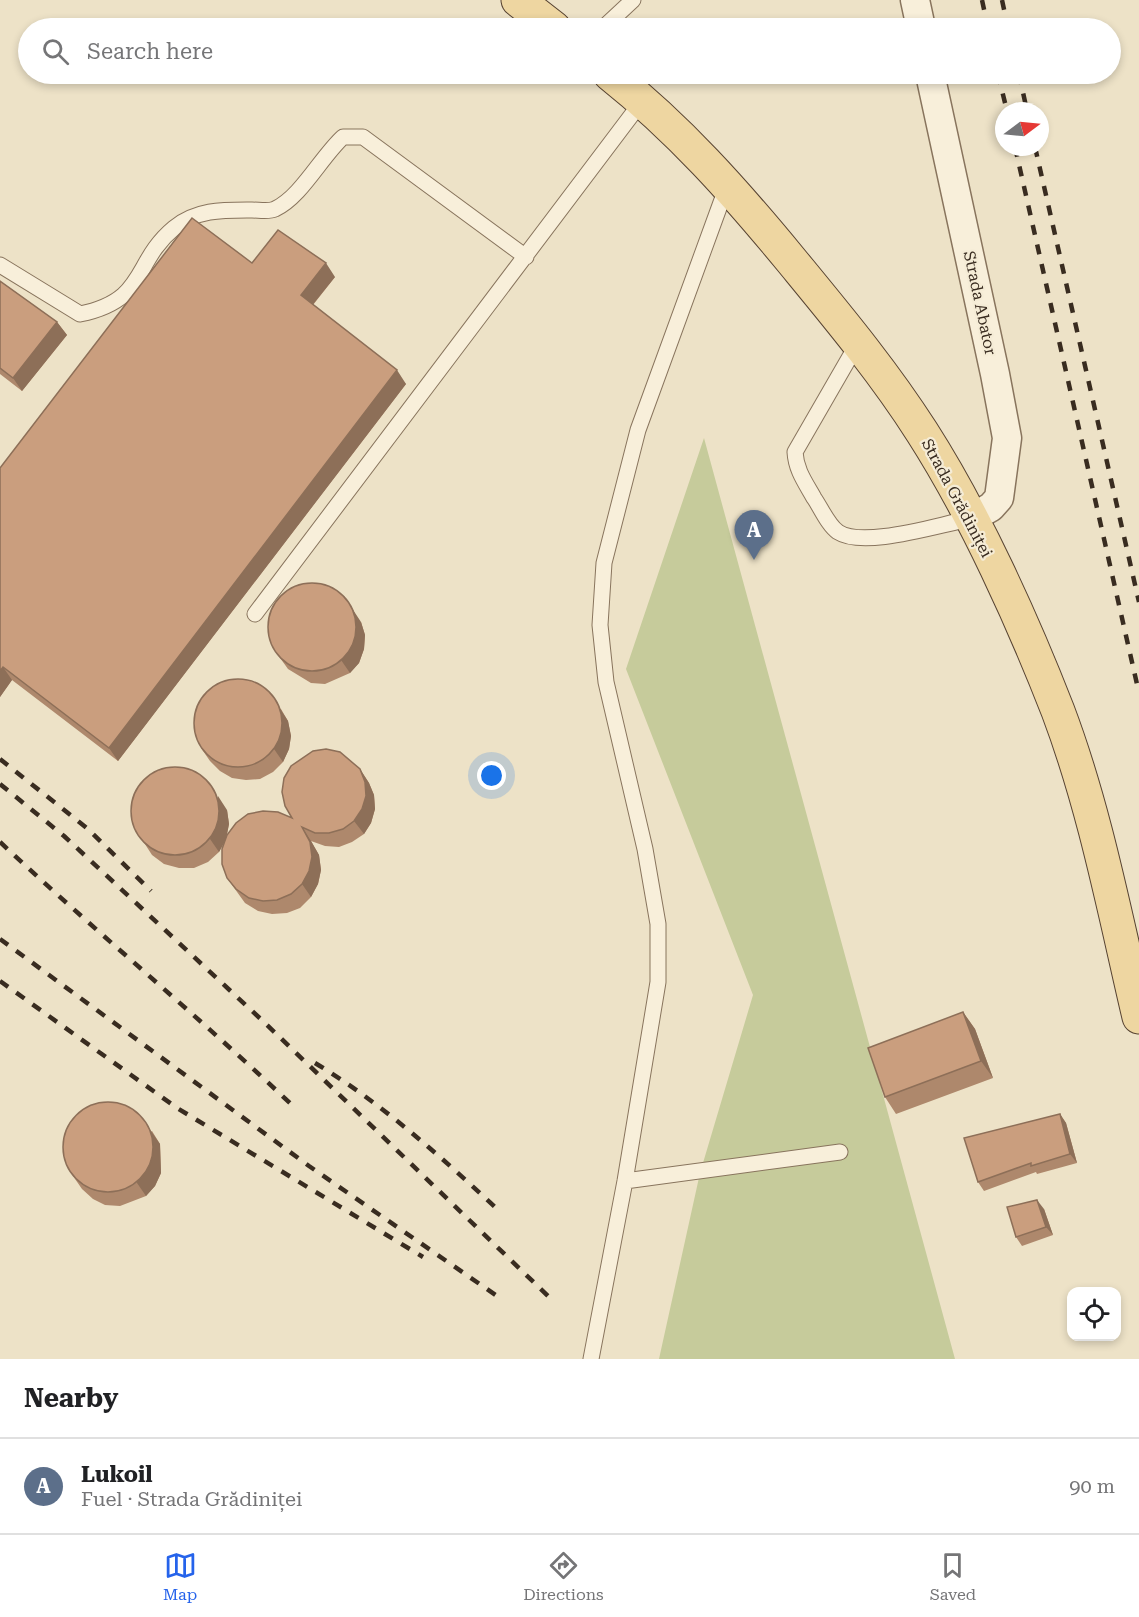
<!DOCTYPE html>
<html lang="en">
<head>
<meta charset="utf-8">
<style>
  :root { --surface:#fff; --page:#f6f6f6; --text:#202124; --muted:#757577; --line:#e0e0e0; --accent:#2563eb }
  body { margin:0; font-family:"Roboto Serif",serif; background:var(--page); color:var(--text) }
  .controls { position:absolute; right:18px; bottom:18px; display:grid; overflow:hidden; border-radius:12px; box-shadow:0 3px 9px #0003 }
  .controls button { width:54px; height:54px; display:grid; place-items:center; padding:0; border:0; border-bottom:2px solid var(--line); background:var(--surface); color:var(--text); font:30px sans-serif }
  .compass { position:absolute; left:995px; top:102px; width:54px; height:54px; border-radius:50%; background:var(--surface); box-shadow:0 3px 9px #0003; rotate:74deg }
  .you { position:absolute; left:492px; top:776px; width:21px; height:21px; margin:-15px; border:4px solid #fff; border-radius:50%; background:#1a73e8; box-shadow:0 0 0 9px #1a73e833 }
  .badge { display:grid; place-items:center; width:39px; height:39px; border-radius:50%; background:var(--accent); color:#fff; font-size:20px; font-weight:700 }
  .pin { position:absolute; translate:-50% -50px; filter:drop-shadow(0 2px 3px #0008) }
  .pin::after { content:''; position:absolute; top:32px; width:21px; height:18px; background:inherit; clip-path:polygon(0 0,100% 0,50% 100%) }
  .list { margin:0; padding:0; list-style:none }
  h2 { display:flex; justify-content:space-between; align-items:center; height:78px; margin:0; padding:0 24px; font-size:26px }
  h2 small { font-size:20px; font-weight:400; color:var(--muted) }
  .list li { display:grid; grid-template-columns:39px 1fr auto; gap:18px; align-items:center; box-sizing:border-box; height:96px; padding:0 24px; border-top:2px solid var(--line) }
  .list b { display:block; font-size:22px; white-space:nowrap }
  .list p { margin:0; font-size:20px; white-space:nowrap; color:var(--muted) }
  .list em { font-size:20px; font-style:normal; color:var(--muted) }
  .icon { flex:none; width:33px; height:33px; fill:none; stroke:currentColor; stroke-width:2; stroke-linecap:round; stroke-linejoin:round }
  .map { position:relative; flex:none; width:1139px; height:1359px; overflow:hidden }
  .search { position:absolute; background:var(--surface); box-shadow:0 3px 9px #0003; left:18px; right:18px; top:18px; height:66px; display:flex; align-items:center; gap:15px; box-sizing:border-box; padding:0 21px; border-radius:33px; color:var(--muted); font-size:22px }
  .sheet { height:174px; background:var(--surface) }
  nav { display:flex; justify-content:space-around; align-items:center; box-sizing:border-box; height:84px; border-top:2px solid var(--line); background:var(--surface); font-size:16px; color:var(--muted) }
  nav a { display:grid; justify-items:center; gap:3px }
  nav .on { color:var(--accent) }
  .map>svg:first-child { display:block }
  .green { fill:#c6cb9b }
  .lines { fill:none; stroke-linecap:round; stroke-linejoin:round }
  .lane-casing { stroke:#88745d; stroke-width:17 }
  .street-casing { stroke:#88745d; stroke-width:31 }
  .primary-casing { stroke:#564231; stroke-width:35 }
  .lane { stroke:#f8efda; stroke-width:15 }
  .street { stroke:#f8efda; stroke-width:28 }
  .primary { stroke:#eed6a1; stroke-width:33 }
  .rail { stroke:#392c20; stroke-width:4.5; stroke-dasharray:10 10; stroke-linecap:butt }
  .wall { fill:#ae886c }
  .shaded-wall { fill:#8d6f58 }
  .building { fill:#ca9e7e; stroke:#8d6f58; stroke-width:1.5 }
  .labels { text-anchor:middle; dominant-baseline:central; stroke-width:4.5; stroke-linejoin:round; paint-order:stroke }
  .street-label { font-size:16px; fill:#392c20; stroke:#f5ecd6 }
</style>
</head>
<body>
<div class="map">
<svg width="1139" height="1359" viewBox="0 0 1139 1359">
  <rect width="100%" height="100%" fill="#ede2c7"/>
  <path class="green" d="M 704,438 L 955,1359 L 659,1359 L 700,1173 L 753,995 L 626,669 Z"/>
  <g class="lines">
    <defs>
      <path id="lane" d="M 603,28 L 633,0
        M 0,265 L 80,314 C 148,300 132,263 174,228 C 197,209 224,210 252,210 C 259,210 269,212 275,209 C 301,197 321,157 343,137 L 363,137 L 526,257
        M 859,341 L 795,452 C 796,470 805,482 814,498 C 821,508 828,525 838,532 C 864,549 940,524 970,519
        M 255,614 L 643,100
        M 625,1181 L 840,1152
        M 591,1359 L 625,1181 L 658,982 L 658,924 L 645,849 L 606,682 L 600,625 L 604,563 L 638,430 L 727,186"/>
      <path id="street" d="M 915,0 L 921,28
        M 930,74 L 995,374 L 1007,438 L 999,498 L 991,507 L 970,519"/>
      <path id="primary" d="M 518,0 L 554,28
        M 610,74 C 679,129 735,192 791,260 C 837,316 883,371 922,432 C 974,513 1023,621 1058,711 C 1095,809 1115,915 1139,1017"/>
    </defs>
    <use href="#lane" class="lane-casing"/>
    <use href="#street" class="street-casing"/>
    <use href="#primary" class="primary-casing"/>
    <use href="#lane" class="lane"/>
    <use href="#street" class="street"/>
    <use href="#primary" class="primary"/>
    <path class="rail" d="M 982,0 L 988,28
      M 1002,0 L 1008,28
      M 998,74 L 1007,111
      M 1019,74 L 1027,111
      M 1015,147 L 1139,693
      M 1035,147 L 1139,602
      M 0,759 L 88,829 L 151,891
      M 0,784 L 64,836 L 265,1023 L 549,1297
      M 0,842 C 96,932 197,1015 293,1106
      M 0,939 L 309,1166 L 497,1296
      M 0,981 L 177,1108 L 423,1257
      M 315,1063 C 380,1102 439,1155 495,1207"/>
  </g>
  <path class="wall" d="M 252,263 L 335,277 L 313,305 L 406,384 L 118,761 L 12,680 L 0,697 L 0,468 Z
    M 0,281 L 57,322 L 67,335 L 22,391 L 0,374 Z
    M 361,622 L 365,635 L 364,649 L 359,663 L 350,673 L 325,684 L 311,683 L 288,669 L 278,655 Z
    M 281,709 L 288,721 L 291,736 L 289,749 L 283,762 L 273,772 L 260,779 L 246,780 L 232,778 L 220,771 L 210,761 L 201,748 Z
    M 360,769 L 369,783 L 374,795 L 375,809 L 371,823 L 364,834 L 352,842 L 339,847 L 325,846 L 311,841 L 319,855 L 321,870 L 318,884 L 311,897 L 300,908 L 287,913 L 272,914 L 258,911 L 245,903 L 227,878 L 223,845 L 219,852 L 208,862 L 194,868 L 179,868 L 164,864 L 152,855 L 143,841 L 227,810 L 229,824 L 227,834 L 292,818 Z
    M 963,1012 L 975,1029 L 993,1078 L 896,1114 L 885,1097 Z
    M 1060,1114 L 1066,1123 L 1077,1163 L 1037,1174 L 1036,1172 L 984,1191 L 978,1182 Z
    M 152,1131 L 160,1144 L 161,1173 L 155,1186 L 146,1196 L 120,1206 L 105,1205 L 93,1199 L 82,1189 L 73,1176 Z
    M 1044,1209 L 1053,1235 L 1022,1246 L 1016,1237 Z"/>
  <path class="shaded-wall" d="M 326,263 L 335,277 L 310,308 L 301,295 Z
    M 57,322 L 67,335 L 22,391 L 13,378 Z
    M 397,370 L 406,384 L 118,761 L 109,748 Z
    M 344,596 L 361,622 L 365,635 L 364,649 L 359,663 L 350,673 L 341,660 Z
    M 3,667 L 12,680 L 0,697 L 0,671 Z
    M 272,696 L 288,721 L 291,736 L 289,749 L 283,762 L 274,749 Z
    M 360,769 L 369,783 L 374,795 L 375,809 L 371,823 L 364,834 L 354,821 Z
    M 218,796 L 227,810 L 229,824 L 226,839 L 219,852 L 210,839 Z
    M 302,827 L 311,841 L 319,855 L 321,870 L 318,884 L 311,897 L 302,884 Z
    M 963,1012 L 975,1029 L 993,1078 L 981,1061 Z
    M 1060,1114 L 1066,1123 L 1077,1163 L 1070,1154 Z
    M 142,1118 L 160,1144 L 161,1173 L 155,1186 L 146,1196 L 137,1183 Z
    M 1037,1200 L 1044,1209 L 1053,1235 L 1046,1227 Z"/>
  <path class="building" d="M 192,218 L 252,263 L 278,230 L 326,263 L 301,295 L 397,370 L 109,748 L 3,667 L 0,671 L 0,468 Z
    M 0,281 L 57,322 L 13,378 L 0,368 Z
    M268 627a44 44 0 1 1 88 0a44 44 0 1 1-88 0Z
    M194 723a44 44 0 1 1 88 0a44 44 0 1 1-88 0Z
    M 326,749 L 340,752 L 360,769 L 365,782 L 366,796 L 362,809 L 354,821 L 343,829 L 329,833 L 315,833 L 302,827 L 310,842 L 312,857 L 309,871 L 302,884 L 291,894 L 277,900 L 263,901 L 249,898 L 236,889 L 227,878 L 222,864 L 222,849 L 227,835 L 236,823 L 248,814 L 263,811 L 278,812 L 292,818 L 285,806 L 282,792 L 284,778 L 291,766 L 313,751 Z
    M131 811a44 44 0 1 1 88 0a44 44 0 1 1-88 0Z
    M 963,1012 L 981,1061 L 885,1097 L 868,1048 Z
    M63 1147a45 45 0 1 1 90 0a45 45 0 1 1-90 0Z
    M 1060,1114 L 1070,1154 L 1031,1166 L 1031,1163 L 978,1182 L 964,1138 Z
    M 1037,1200 L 1046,1227 L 1016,1237 L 1007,1207 Z"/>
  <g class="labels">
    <g class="street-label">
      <text transform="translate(980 303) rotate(78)">Strada Abator</text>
      <text transform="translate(957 498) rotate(62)">Strada Grădiniței</text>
    </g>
  </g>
</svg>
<div class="controls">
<button><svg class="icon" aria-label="locate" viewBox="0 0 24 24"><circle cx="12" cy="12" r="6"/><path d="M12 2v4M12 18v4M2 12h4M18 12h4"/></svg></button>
</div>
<svg class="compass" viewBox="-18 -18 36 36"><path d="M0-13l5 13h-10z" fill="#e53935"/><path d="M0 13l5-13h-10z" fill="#757577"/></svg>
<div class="you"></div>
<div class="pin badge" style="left:754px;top:560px;background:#5c6f8a">A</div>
<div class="search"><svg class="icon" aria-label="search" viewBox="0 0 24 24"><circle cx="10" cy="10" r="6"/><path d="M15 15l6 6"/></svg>Search here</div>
</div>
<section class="sheet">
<h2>Nearby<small></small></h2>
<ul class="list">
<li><span class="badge" style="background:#5c6f8a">A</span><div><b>Lukoil</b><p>Fuel · Strada Grădiniței</p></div><em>90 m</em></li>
</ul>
</section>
<nav>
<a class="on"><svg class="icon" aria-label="map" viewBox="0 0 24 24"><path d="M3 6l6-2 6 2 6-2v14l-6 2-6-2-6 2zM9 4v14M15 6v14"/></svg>Map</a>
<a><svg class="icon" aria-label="directions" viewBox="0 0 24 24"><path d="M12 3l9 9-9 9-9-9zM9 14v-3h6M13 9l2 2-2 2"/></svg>Directions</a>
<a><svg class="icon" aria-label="saved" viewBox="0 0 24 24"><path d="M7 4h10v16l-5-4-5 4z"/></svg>Saved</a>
</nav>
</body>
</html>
